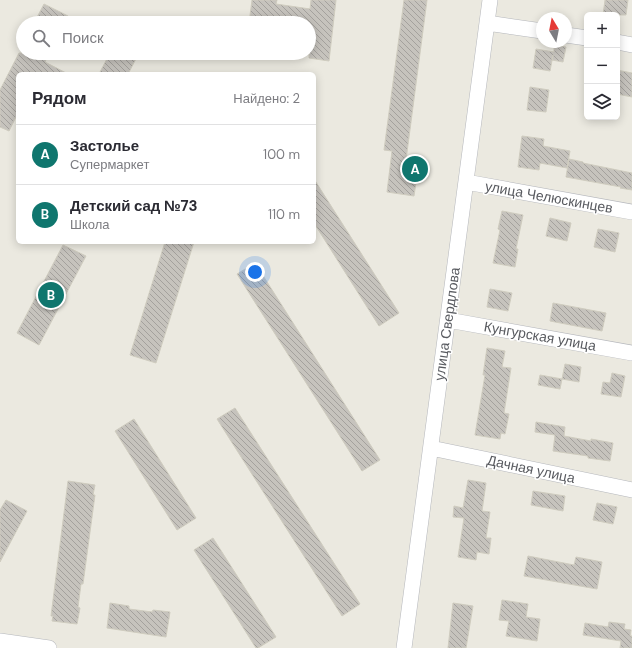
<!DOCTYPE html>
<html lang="ru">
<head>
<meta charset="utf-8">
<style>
  :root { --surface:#fff; --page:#f2f2f3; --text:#2b2b33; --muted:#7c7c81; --line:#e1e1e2; --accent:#0f766e }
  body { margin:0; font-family:"DM Sans",sans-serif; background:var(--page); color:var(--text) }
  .controls { position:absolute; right:12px; top:12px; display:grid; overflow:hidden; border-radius:6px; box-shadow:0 2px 10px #0003 }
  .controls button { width:36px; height:36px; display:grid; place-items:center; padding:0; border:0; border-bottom:1px solid var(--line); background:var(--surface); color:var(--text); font:20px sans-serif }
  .compass { position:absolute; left:536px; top:12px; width:36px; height:36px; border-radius:50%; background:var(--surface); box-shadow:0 2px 10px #0003; rotate:350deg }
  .you { position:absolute; left:255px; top:272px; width:14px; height:14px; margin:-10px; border:3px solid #fff; border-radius:50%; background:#1a73e8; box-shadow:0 0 0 6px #1a73e833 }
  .badge { display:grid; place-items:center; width:26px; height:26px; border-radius:50%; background:var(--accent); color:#fff; font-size:13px; font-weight:700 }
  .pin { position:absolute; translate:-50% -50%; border:2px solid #fff; box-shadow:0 1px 4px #0006 }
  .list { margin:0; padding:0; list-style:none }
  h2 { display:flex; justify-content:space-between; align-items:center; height:52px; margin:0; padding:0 16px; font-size:17px }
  h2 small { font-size:13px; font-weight:400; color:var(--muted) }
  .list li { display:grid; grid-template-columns:26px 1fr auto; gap:12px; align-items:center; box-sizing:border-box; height:60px; padding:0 16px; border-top:1px solid var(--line) }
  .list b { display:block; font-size:15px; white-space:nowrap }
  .list p { margin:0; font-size:13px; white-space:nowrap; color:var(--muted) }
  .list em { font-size:13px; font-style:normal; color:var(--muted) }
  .icon { flex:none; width:22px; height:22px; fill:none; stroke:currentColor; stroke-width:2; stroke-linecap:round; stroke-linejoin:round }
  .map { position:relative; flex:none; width:632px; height:648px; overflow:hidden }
  .search { position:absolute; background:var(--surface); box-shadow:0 2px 10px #0003; left:16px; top:16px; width:300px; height:44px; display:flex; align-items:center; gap:10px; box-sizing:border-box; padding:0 14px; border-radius:22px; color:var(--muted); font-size:15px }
  .panel { position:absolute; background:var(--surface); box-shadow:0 2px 10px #0003; left:16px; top:72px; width:300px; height:172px; border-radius:6px }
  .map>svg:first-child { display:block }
  .building { fill:url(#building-back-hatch); stroke:#cfccbf }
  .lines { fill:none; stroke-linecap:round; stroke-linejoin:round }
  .minor-casing { stroke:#b5b7bc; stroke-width:16 }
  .minor { stroke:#fff; stroke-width:15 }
  .labels { text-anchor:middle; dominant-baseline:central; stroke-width:3; stroke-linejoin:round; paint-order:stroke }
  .street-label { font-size:14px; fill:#595b60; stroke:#fff }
</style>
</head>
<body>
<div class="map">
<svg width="632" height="648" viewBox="0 0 632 648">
  <defs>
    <pattern id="building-back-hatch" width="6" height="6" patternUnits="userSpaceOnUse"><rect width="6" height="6" fill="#c6c3bd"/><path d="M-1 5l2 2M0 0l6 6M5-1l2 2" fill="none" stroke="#a4a19d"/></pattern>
  </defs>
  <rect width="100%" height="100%" fill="#ebe9e0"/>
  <path class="building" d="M 252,0 L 277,0 L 276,4 L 310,9 L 311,0 L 336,0 L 329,61 L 309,58 L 309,23 L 275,18 L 274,23 L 249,23 Z
    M 404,0 L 427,0 L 406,160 L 419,162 L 414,196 L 387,192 L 392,151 L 384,150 Z
    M 605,0 L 628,0 L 626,15 L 603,15 Z
    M 44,4 L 68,16 L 65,23 L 34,23 Z
    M 554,45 L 566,47 L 563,62 L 552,60 L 553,55 L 550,71 L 533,68 L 536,49 L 554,52 Z
    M 19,53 L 49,53 L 45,62 L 68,74 L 18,74 L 18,113 L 9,131 L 0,127 L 0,90 Z
    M 110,53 L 139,53 L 128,74 L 99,74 Z
    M 617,70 L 632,73 L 632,97 L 617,94 Z
    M 530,87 L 549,90 L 546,112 L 527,110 Z
    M 522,136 L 544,139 L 543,146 L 570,151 L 567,168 L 540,163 L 539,170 L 518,167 Z
    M 569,159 L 583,162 L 583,163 L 632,173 L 632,190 L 620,188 L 621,187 L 566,177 Z
    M 314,179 L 399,313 L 379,326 L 314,223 Z
    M 502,211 L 523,215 L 516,249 L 518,249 L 515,267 L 493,263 L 500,230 L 498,229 Z
    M 550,218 L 571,223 L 567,241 L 546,236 Z
    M 598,229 L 619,233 L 615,252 L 594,247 Z
    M 165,242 L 194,242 L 156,363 L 130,355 Z
    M 63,245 L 86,256 L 39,345 L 17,333 Z
    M 255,263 L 380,460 L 362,471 L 237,274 Z
    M 490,289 L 512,293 L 508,311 L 487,307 Z
    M 553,303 L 606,313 L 602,331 L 550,321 Z
    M 487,348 L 505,351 L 502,367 L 511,368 L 504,413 L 509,414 L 505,434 L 501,433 L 500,439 L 475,435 L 485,375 L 483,375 Z
    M 565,364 L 581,367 L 579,382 L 562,379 Z
    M 612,373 L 625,376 L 621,397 L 601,394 L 603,382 L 610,383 Z
    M 540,375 L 562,379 L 560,389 L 538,385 Z
    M 235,408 L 360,604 L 342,616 L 217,419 Z
    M 134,419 L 196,518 L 177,530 L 115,431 Z
    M 536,422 L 565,427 L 564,436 L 591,441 L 591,439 L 613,443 L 610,461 L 588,458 L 588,456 L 553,451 L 555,435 L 535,432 Z
    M 468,480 L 486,483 L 482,511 L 490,512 L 486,538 L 491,538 L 489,554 L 477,552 L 476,560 L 458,557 L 464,518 L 453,517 L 454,506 L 463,508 Z
    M 68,481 L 95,485 L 93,495 L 95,495 L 83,584 L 81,584 L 78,607 L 80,608 L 77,624 L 52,621 L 53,616 L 51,616 Z
    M 533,491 L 565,496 L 563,511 L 531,505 Z
    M 6,500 L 27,511 L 0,562 L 0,510 Z
    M 597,503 L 617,507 L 613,524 L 593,520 Z
    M 213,538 L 276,637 L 258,648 L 256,648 L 194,550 Z
    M 528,556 L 574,565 L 576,557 L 602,562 L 597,589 L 524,576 Z
    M 502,600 L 528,604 L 526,617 L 540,619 L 537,641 L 506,636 L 509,621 L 499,620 Z
    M 110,603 L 129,606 L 129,609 L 152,612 L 153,610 L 170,612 L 166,637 L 107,628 Z
    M 453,603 L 473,606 L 466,648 L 448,648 Z
    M 609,622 L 625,624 L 624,629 L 631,630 L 630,636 L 632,636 L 632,648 L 620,648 L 621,641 L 583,635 L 585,623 L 608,627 Z"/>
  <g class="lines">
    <defs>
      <path id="minor" d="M 487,23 L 542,31
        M 566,35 L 587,38
        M 617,42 L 632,45
        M 466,182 L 632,212
        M 448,320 L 632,353
        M 431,448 L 632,490
        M 0,641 L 49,648
        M 404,648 L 490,0"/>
    </defs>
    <use href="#minor" class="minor-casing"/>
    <use href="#minor" class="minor"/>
  </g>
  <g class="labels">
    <g class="street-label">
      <text transform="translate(549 197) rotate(10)">улица Челюскинцев</text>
      <text transform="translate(447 324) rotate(-82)">улица Свердлова</text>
      <text transform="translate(540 336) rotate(10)">Кунгурская улица</text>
      <text transform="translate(531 469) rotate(12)">Дачная улица</text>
    </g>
  </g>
</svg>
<div class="controls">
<button>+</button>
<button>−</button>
<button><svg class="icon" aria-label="layers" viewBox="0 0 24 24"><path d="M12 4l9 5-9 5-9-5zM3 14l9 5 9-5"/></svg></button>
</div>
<svg class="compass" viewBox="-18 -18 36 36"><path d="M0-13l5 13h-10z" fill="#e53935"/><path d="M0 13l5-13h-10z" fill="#7c7c81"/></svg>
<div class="you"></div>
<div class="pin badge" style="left:415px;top:169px">A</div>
<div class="pin badge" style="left:51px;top:295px">B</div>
<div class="search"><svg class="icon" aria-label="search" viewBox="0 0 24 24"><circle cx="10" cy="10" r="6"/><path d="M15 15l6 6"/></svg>Поиск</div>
<section class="panel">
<h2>Рядом<small>Найдено: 2</small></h2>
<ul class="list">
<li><span class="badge">A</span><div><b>Застолье</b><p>Супермаркет</p></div><em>100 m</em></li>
<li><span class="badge">B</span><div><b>Детский сад №73</b><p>Школа</p></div><em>110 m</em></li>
</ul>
</section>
</div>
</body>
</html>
